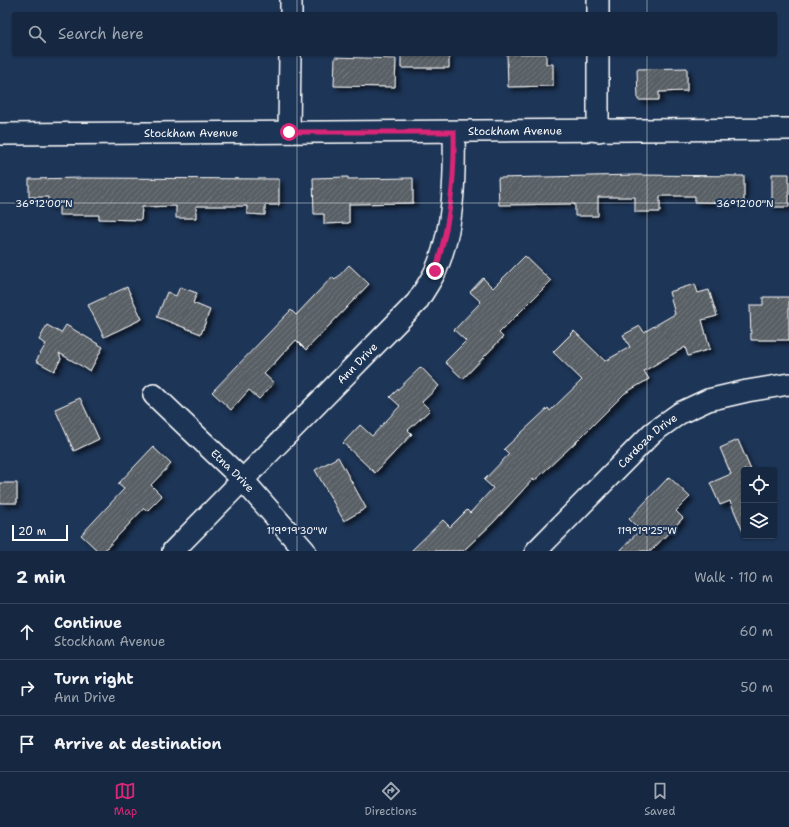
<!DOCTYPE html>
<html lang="en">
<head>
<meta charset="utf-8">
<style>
  :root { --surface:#162841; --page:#1f3048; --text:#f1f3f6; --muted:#9ea6b1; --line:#35445a; --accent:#db2777 }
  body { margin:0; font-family:"Shantell Sans",sans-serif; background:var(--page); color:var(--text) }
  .controls { position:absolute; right:12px; bottom:12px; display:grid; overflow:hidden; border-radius:4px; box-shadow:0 1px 3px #0004 }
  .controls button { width:36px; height:36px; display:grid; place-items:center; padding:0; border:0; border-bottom:1px solid var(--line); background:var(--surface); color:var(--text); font:20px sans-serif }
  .scale { position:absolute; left:12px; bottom:10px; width:56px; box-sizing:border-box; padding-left:4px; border:2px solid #fff; border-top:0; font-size:11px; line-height:14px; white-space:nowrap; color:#fff; -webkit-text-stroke:3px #1d3557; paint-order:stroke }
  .stop { position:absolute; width:12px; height:12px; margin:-9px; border:3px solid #db2777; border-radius:50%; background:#fff }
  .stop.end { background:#db2777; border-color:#fff; box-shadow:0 1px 4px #0008 }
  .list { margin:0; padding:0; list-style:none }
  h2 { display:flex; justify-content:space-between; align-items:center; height:52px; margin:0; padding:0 16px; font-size:17px }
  h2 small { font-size:13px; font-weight:400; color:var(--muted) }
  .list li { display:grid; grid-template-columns:26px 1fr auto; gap:12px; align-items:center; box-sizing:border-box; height:56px; padding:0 16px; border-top:1px solid var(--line) }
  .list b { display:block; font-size:15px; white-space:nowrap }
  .list p { margin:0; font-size:13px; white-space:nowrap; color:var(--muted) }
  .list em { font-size:13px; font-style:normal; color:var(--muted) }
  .icon { flex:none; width:22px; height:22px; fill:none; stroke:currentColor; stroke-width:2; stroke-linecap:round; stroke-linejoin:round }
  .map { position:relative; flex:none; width:789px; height:551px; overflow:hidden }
  .search { position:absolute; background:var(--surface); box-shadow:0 1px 3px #0004; left:12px; right:12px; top:12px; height:44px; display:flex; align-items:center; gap:10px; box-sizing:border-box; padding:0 14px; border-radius:4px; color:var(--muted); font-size:15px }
  .sheet { height:220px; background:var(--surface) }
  nav { display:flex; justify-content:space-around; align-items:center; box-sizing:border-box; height:56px; border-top:1px solid var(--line); background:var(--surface); font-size:11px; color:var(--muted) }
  nav a { display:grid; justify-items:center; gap:2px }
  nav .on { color:var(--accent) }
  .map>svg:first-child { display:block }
  .building { fill:url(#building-hatch); stroke:#fff; filter:url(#shadow) }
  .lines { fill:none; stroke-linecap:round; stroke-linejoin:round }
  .street-casing { stroke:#fff; stroke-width:24 }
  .street { stroke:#1d3557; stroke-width:21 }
  .route { stroke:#db2777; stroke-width:5 }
  .ticks { fill:none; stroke:#fff; stroke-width:1; stroke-opacity:0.45 }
  .labels { text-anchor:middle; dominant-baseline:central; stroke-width:4; stroke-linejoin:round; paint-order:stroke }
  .street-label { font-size:11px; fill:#fff; stroke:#1d3557 }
  .ticks-label { font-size:10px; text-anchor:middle; fill:#fff; stroke:#1d3557; stroke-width:4; stroke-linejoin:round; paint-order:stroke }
</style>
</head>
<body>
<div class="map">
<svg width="789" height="551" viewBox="0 0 789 551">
  <defs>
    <pattern id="building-hatch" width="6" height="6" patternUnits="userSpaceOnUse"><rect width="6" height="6" fill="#595f65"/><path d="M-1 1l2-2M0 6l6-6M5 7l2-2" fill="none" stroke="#72777c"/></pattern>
    <filter id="shadow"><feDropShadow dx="3.5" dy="3.5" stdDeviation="2" flood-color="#0009"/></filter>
  </defs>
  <rect width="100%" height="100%" fill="#1d3557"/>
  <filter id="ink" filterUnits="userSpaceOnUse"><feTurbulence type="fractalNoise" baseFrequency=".025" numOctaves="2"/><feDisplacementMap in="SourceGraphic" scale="8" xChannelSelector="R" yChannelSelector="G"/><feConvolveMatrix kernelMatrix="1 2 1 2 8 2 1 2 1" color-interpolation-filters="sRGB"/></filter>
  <g filter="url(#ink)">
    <path class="building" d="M 401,54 L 449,54 L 449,68 L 401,68 Z
      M 507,54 L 546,54 L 546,64 L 553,64 L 553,86 L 508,87 Z
      M 335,57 L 396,59 L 395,87 L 334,86 Z
      M 687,68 L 687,91 L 659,92 L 659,100 L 638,100 L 637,69 Z
      M 772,174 L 789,174 L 789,207 L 772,207 Z
      M 636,175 L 744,176 L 744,203 L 695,202 L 695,196 L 660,196 L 660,212 L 635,212 L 635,197 L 598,197 L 598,216 L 575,216 L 575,204 L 499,205 L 498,178 Z
      M 348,177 L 348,179 L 413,178 L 413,203 L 349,204 L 349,223 L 324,224 L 324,214 L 314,214 L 313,178 Z
      M 83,178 L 279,179 L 279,205 L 265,205 L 265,215 L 247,214 L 247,206 L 196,206 L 196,218 L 176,218 L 176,206 L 142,207 L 141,220 L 99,219 L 99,215 L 59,215 L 59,206 L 48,206 L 48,197 L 29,197 L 29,179 Z
      M 525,256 L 551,281 L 499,333 L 503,337 L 463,379 L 445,362 L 466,341 L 454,330 L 481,302 L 470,292 L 483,278 L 493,288 Z
      M 349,265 L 369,284 L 306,350 L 296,340 L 264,374 L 274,383 L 259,399 L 249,390 L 231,410 L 212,392 L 291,310 L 296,315 L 332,277 L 335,280 Z
      M 695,284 L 698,293 L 709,290 L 717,316 L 702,320 L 710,349 L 688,356 L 685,347 L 644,371 L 649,379 L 625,393 L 578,440 L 534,481 L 533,479 L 493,523 L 463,551 L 411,551 L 443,520 L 450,527 L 467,510 L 470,513 L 493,488 L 484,480 L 509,454 L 504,449 L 548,408 L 550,411 L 582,380 L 553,352 L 574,331 L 605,361 L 630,347 L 623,335 L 640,326 L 644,332 L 675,314 L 669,292 Z
      M 127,287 L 142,319 L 104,337 L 88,305 Z
      M 180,287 L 197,293 L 193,303 L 210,310 L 201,334 L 157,317 L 167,292 L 176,296 Z
      M 763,297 L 789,297 L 789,340 L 751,340 L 750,305 L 763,305 Z
      M 47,325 L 61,333 L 66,325 L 103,347 L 90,371 L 59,353 L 61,359 L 54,371 L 36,361 L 46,344 L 39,340 Z
      M 421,367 L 439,386 L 422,402 L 430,410 L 408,430 L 412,434 L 375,473 L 343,443 L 360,425 L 372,436 L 400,406 L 390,397 Z
      M 80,398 L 99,439 L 74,451 L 55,409 Z
      M 738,440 L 751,470 L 744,470 L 744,534 L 730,501 L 720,505 L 710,483 L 731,474 L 720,448 Z
      M 153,447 L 171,464 L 151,485 L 162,496 L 147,511 L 144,508 L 104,551 L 98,551 L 81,535 L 124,489 L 118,484 Z
      M 338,457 L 366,508 L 344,521 L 315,470 Z
      M 669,477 L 690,497 L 676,511 L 683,518 L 651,551 L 620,551 L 640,530 L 629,519 Z
      M 0,483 L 17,483 L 17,503 L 0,503 Z"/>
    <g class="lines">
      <defs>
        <g id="street">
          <path d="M 291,14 L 291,0"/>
          <path d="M 598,14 L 598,0"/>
          <path d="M 598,131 L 598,54"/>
          <path d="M 289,132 L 290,54"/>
          <path id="s1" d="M 0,134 L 789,129"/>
          <path id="s2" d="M 154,395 L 243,480 L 305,551"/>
          <path id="s3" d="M 173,551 L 417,302 C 423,292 431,281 436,270 C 454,228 455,177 454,132"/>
          <path id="s4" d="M 536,551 L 652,433 L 680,413 L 708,400 L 747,391 L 789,384"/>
        </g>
      </defs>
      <use href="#street" class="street-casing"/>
      <use href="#street" class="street"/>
    </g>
  </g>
  <g class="lines" filter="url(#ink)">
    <path class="route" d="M 289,132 L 454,132 C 455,180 450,226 435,271"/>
  </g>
  <path class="ticks" d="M 297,0 L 297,14M 647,0 L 647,14M 297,54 L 297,551M 647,54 L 647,551M 0,203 L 789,203"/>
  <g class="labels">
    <g class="street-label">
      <text stroke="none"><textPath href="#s1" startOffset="515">Stockham Avenue</textPath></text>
      <text stroke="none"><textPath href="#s1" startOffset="191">Stockham Avenue</textPath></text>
      <text stroke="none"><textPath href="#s3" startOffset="263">Ann Drive</textPath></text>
      <text stroke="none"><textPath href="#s4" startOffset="157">Cardoza Drive</textPath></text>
      <text stroke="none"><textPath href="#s2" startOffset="109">Etna Drive</textPath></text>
    </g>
  </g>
  <g class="ticks-label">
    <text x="44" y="207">36°12'00"N</text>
    <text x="745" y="207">36°12'00"N</text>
    <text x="297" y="534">119°19'30"W</text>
    <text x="647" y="534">119°19'25"W</text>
  </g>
</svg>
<div class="controls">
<button><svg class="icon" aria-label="locate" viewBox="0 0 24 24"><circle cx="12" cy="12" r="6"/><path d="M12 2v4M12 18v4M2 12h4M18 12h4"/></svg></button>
<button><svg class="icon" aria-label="layers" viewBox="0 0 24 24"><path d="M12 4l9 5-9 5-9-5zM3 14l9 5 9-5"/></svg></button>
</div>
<div class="scale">20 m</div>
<div class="stop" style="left:289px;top:132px"></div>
<div class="stop end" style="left:435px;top:271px"></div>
<div class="search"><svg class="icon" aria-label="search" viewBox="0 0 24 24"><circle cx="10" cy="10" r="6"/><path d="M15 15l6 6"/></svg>Search here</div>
</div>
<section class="sheet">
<h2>2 min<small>Walk · 110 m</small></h2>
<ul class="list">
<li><svg class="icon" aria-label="ahead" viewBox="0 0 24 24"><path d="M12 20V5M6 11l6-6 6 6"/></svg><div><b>Continue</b><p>Stockham Avenue</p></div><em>60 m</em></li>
<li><svg class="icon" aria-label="right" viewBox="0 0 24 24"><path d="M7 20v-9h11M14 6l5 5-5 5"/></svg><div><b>Turn right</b><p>Ann Drive</p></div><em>50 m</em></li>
<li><svg class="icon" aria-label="arrive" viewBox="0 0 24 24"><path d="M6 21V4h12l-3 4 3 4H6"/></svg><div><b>Arrive at destination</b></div></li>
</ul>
</section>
<nav>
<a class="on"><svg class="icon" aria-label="map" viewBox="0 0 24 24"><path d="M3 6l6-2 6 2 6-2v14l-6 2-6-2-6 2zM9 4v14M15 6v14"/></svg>Map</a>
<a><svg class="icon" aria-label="directions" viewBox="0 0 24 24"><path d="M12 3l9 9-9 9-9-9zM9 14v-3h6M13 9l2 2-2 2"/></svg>Directions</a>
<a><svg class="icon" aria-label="saved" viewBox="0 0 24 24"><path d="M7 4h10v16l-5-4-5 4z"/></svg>Saved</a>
</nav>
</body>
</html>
